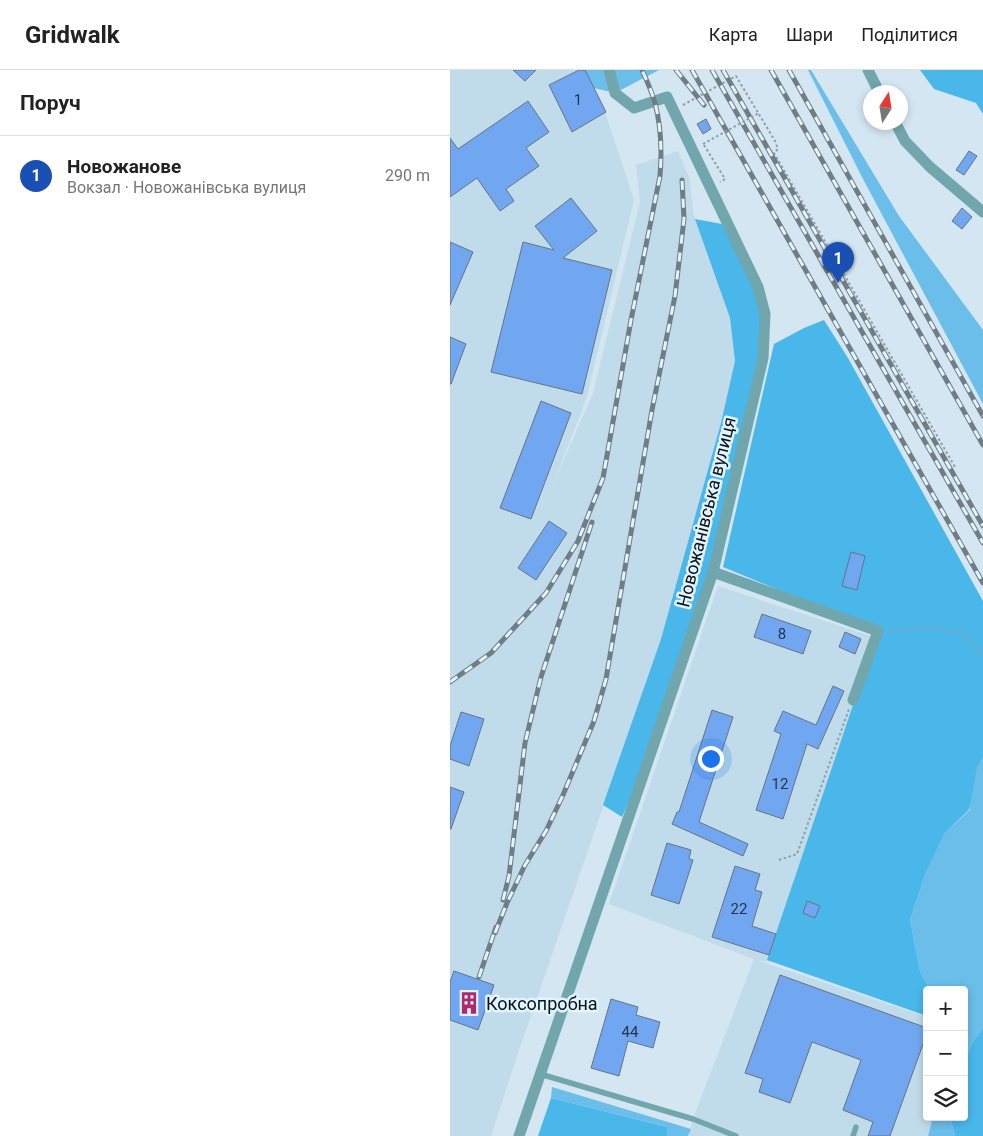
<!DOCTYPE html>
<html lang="uk">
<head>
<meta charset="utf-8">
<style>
  :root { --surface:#fff; --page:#f6f6f6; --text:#222; --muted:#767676; --line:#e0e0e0; --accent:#111827 }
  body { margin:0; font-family:Roboto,sans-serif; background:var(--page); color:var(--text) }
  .controls { position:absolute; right:15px; bottom:15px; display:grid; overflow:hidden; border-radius:5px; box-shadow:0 2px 8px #0003 }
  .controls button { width:45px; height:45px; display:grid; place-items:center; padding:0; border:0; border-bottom:1px solid var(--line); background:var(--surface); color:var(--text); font:25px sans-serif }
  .compass { position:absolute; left:413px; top:15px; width:45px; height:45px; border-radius:50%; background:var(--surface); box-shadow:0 2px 8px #0003; rotate:12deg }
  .you { position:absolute; left:260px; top:688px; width:18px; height:18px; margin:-12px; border:4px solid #fff; border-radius:50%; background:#1a73e8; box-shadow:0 0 0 8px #1a73e833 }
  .badge { display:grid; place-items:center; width:32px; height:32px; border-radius:50%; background:var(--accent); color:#fff; font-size:16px; font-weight:700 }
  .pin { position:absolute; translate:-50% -41px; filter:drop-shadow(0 1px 2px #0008) }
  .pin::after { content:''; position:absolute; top:26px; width:18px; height:15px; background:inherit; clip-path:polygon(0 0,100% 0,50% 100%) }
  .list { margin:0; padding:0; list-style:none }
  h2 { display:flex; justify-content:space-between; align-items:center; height:65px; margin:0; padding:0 20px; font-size:21px }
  h2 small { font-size:16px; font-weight:400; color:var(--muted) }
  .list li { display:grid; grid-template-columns:32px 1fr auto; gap:15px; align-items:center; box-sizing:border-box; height:80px; padding:0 20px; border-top:1px solid var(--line) }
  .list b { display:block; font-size:19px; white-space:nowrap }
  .list p { margin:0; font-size:16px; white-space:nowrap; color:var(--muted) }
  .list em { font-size:16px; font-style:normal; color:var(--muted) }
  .icon { flex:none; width:28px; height:28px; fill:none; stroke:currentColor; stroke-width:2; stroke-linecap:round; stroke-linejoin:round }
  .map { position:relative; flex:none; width:533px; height:1066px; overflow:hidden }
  header { display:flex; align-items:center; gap:30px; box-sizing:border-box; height:70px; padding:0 25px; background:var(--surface); border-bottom:1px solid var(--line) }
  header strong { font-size:24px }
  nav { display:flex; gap:28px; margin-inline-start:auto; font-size:18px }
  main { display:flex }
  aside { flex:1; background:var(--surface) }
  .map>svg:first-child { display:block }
  .built { fill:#c0dbea }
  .green { fill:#6abee9 }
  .forest { fill:#49b7ea }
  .building { fill:#71a7f1; stroke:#687381 }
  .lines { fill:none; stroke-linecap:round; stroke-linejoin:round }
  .path { stroke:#909fa7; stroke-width:2; stroke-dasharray:2.5 2.5; stroke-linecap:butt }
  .lane { stroke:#72a6ad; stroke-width:5.5 }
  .street { stroke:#72a6ad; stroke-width:11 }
  .rail-casing { stroke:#707d84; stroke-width:5 }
  .rail { stroke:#e0f3fe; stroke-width:3; stroke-dasharray:9; stroke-linecap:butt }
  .path-bridge { stroke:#909fa7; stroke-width:2; stroke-dasharray:2.5 2.5; stroke-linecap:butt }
  .labels { text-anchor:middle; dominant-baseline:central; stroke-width:5; stroke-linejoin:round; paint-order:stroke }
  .number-label { font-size:15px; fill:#24364b }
  .street-label { font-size:18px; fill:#0a1114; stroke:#e0f3fe }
  .poi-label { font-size:18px; fill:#0a1114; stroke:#e0f3fe; text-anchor:start }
</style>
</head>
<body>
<header>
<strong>Gridwalk</strong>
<nav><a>Карта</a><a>Шари</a><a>Поділитися</a></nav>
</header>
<main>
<aside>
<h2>Поруч<small></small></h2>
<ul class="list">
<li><span class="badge" style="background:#1a4fb4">1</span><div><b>Новожанове</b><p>Вокзал · Новожанівська вулиця</p></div><em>290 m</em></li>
</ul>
</aside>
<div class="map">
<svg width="533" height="1066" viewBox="0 0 533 1066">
  <rect width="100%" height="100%" fill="#d3e6f1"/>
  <path class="built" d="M 0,0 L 129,0 L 156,45 L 184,130 L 136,330 L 101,419 L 143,323 L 190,132 L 186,95 L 228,81 L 240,110 L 243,142 L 280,248 L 285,291 L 262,396 L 213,563 L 67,986 L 41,1066 L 0,1066 Z
    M 268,516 L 439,572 L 322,892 L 307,890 L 477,947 L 477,1047 L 483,1047 L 478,1066 L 239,1066 L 243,1049 L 304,889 L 159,834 Z"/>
  <path class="green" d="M 132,0 L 209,0 L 165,23 L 144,18 Z
    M 358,0 L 361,0 L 449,146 L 533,260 L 533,334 L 413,109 Z
    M 533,678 L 533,958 L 524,970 L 514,991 L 514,920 L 480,920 L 470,901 L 460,850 L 475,805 L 495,763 L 520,740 L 516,702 Z
    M 102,1017 L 241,1059 L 238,1066 L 217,1066 L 217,1057 L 101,1028 Z
    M 483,1047 L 500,1047 L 505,1066 L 478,1066 Z"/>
  <path class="forest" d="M 470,0 L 533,0 L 533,44 L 526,33 L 484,19 Z
    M 245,149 L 272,154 L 310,226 L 314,271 L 263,502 L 207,667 L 172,747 L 153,735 L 211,569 L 271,353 L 285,291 L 280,248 Z
    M 374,250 L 398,288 L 533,531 L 533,687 L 527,697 L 519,740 L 495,763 L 475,805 L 460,850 L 470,901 L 480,920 L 477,920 L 477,946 L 317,890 L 428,561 L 273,497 L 324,274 L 354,258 Z
    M 533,958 L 533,1066 L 505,1066 L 500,1047 L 514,1047 L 514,991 L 524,970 Z
    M 101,1028 L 217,1057 L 217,1066 L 88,1066 Z"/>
  <path class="building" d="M 63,0 L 86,0 L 75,11 Z
    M 129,0 L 135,0 L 156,42 L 122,62 L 99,15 Z
    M 78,31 L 99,62 L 76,78 L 89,96 L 56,119 L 64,131 L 50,141 L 27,108 L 0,127 L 0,68 L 8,79 Z
    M 256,49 L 261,59 L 253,64 L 247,54 Z
    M 519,81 L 527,86 L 514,105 L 506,100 Z
    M 121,128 L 147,161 L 113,188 L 162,200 L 132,324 L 41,302 L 73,172 L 104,180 L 85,156 Z
    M 512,138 L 522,147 L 512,159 L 502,151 Z
    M 0,172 L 23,182 L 0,235 Z
    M 0,267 L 16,274 L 1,314 L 0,314 Z
    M 91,331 L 121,343 L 81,449 L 50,438 Z
    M 99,451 L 117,463 L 86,510 L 68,498 Z
    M 401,482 L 415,486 L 407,520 L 392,516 Z
    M 312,544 L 361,561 L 353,584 L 304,567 Z
    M 395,562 L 411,569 L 405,584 L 389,577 Z
    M 383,616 L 394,621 L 368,679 L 357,674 L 333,749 L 306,740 L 331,664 L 324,661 L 333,641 L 366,655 Z
    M 262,640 L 283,647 L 249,752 L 298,774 L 293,786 L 222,754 L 227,742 L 229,742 Z
    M 11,642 L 34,649 L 19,696 L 0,689 L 0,676 Z
    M 0,717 L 14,722 L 1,759 L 0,759 Z
    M 217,773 L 241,780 L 239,789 L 243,790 L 229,834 L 201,825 Z
    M 285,796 L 310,804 L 305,820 L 312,822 L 302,856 L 326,864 L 319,885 L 262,867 Z
    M 357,831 L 370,836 L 365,848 L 353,843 Z
    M 4,901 L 44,915 L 28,960 L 0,950 L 0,912 Z
    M 330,905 L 477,958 L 477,963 L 440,1066 L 418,1066 L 423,1052 L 393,1040 L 411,990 L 362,972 L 340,1033 L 309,1022 L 313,1009 L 295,1003 Z
    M 161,929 L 188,937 L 186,945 L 210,952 L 203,978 L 178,971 L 169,1006 L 141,998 Z"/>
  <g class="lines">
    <path class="path" d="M 233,35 L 286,6 L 325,71 L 328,79 L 324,83 L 505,397
      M 254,75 L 275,109 L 270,112
      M 439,560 L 481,558 L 511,562 L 533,586
      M 329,790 L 347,784 L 399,639"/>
    <path class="lane" d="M 90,1004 L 243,1049 L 286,1066
      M 403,1066 L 406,1057"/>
    <path class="street" d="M 418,0 L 429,22
      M 445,52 L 455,71 L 480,97 L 533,142
      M 263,502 L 428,561 L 403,630
      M 69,1066 L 263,502 L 313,288 L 315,244 L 308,217 L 217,27 L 184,38 L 165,23 L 159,0"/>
    <defs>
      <path id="rail" d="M 226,0 L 254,35
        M 242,0 L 533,513
        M 262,0 L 533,473
        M 273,0 L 533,456
        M 321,0 L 533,375
        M 339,0 L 533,346
        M 0,612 L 41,583 L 96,523 L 128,471 L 153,408 L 181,250 L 210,106 C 212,82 211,56 205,33 C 202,22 197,11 192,0
        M 53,830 L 59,806 L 75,673 L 91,607 L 142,452
        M 45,863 L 57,833 L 75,795 L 96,761 L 113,725 L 144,651 L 156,609 L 202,340 L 225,226 L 234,149 L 232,110
        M 29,907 L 46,857"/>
    </defs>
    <use href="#rail" class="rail-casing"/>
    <use href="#rail" class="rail"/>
    <path class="path-bridge" d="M 253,74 L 309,43"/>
  </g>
  <defs>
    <symbol id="building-bare" viewBox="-9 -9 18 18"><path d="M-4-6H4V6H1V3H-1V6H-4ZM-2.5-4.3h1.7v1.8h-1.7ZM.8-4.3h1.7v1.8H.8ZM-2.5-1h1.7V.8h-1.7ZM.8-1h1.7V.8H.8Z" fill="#ae286c" stroke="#e0f3fe" stroke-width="2.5" paint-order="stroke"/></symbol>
  </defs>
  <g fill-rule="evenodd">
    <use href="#building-bare" x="3" y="917" width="32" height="32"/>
  </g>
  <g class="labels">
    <g class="number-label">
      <text x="128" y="30">1</text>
      <text x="332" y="564">8</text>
      <text x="330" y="714">12</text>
      <text x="289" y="839">22</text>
      <text x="180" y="962">44</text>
    </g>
    <g class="street-label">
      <text transform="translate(256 442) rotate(-76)">Новожанівська вулиця</text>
    </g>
    <g class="poi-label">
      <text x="36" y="933">Коксопробна</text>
    </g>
  </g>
</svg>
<div class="controls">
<button>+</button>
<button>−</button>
<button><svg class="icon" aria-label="layers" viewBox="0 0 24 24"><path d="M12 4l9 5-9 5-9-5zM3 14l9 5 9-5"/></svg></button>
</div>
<svg class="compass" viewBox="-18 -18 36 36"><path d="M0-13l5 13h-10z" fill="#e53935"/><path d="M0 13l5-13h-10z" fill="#767676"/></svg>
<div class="you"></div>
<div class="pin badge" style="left:388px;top:213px;background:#1a4fb4">1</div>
</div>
</main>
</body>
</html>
